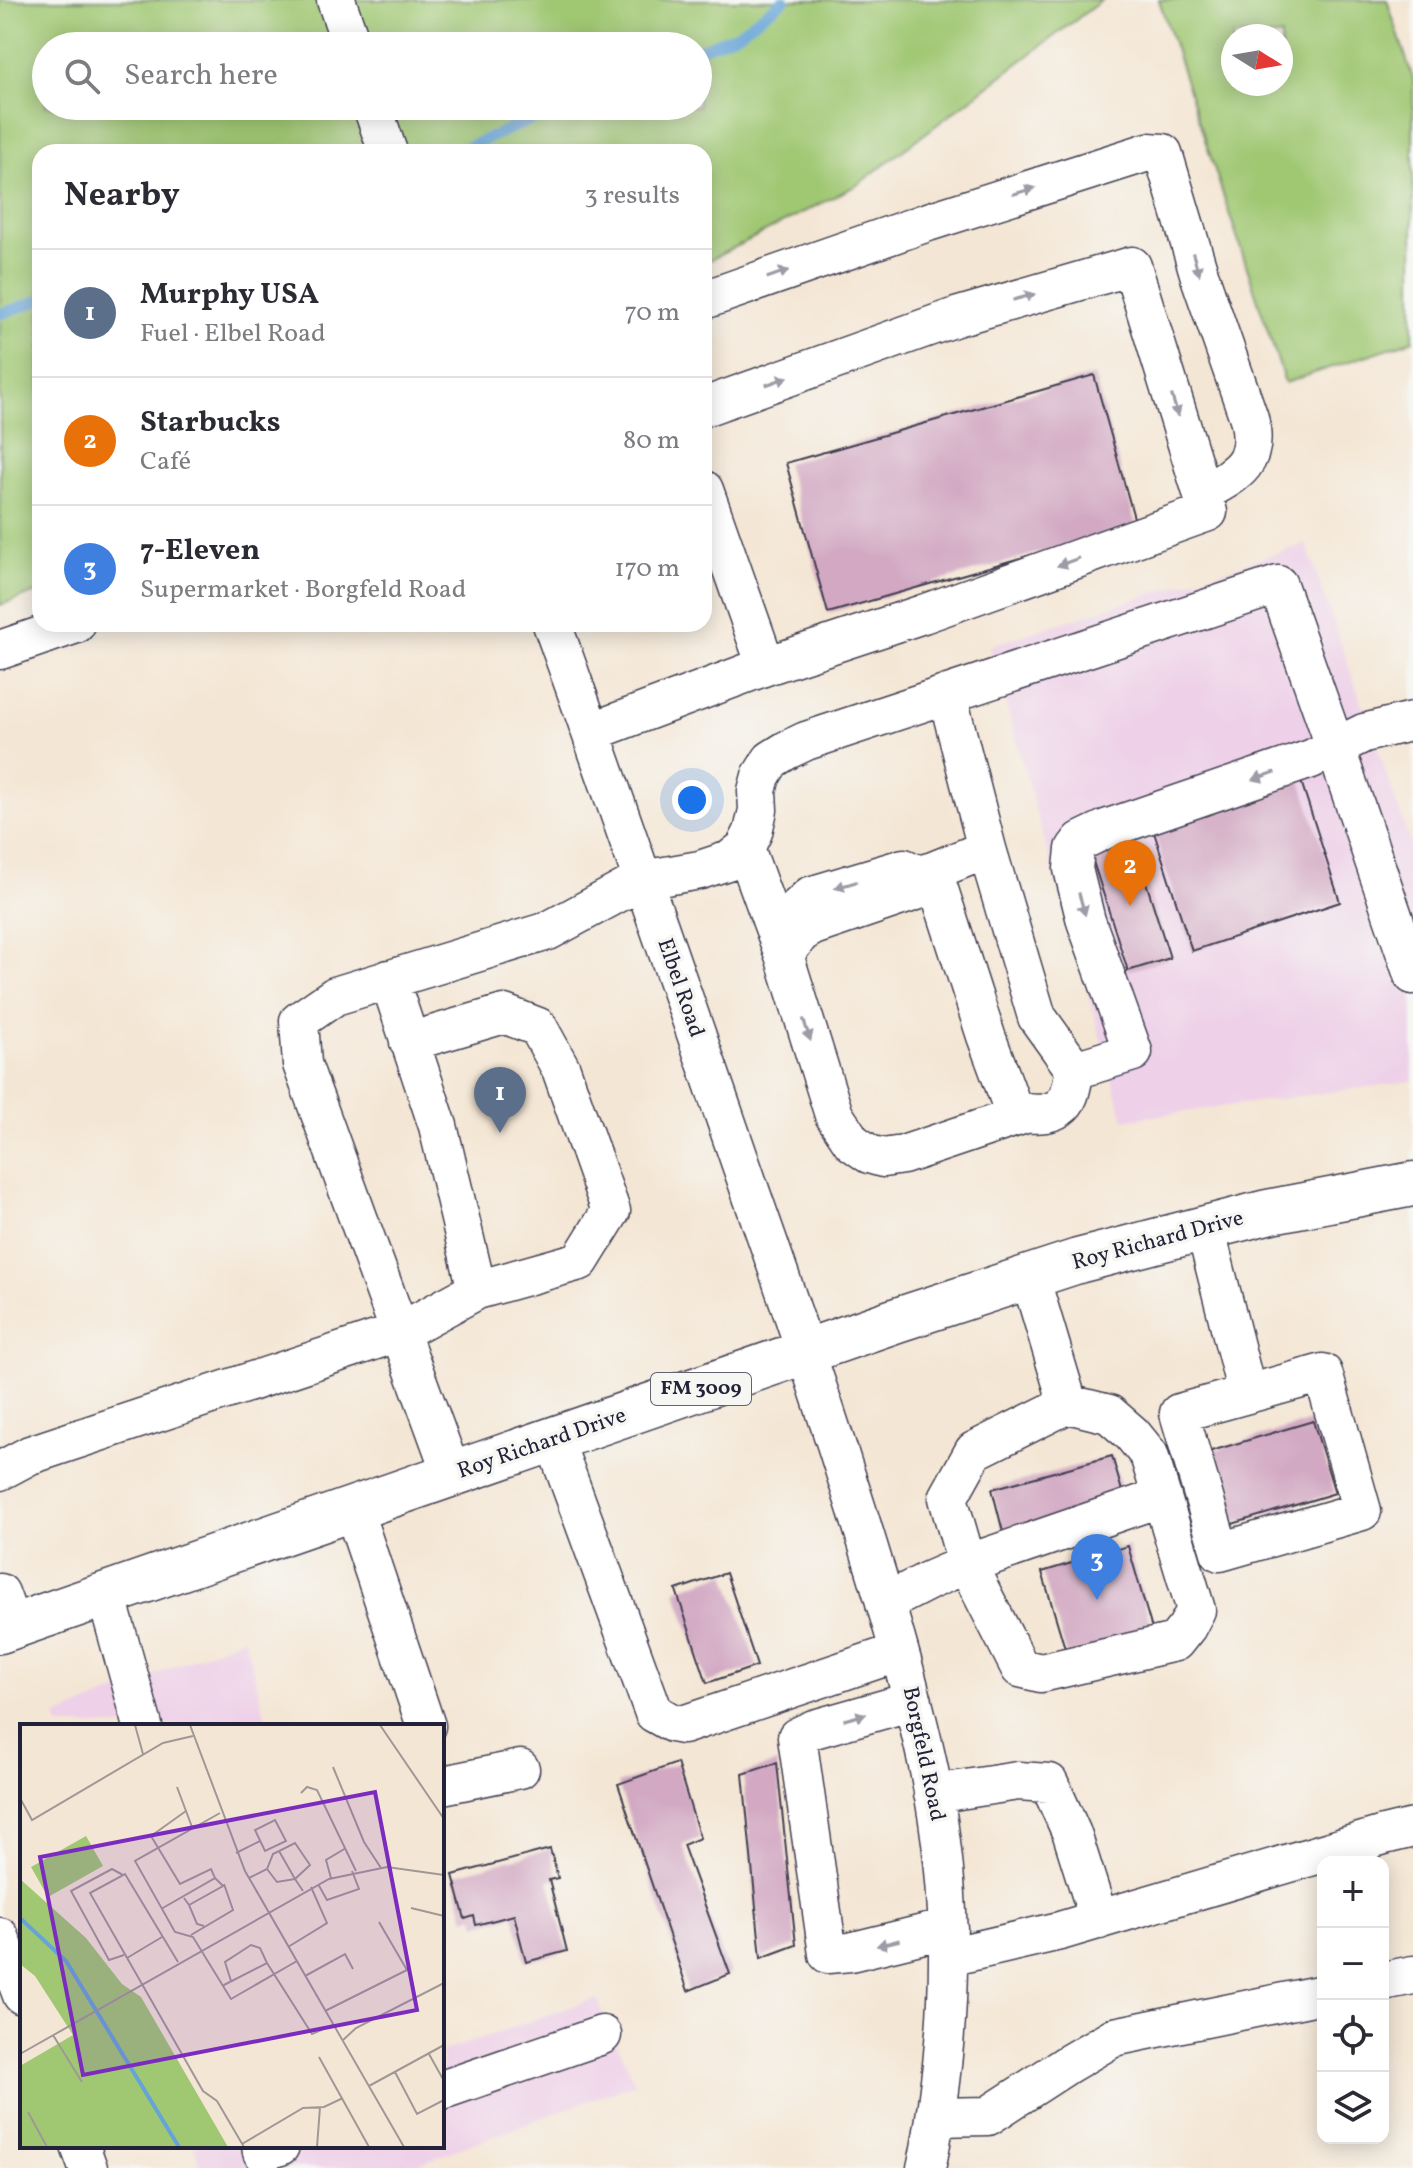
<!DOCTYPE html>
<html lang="en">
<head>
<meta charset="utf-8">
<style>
  :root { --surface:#fff; --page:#f2f2f3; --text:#2b2b33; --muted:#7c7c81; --line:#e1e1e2; --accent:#c8321e }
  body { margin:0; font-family:Vollkorn,serif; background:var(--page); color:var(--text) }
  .controls { position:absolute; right:24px; bottom:24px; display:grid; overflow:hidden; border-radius:16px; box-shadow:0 4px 20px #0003 }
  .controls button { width:72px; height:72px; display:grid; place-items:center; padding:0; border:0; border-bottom:2px solid var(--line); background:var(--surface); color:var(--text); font:40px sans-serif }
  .compass { position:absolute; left:1221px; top:24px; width:72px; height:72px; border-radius:50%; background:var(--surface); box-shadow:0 4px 20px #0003; rotate:101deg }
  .you { position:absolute; left:692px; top:800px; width:28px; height:28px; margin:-20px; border:6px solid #fff; border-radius:50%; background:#1a73e8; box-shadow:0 0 0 12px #1a73e833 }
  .badge { display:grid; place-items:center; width:52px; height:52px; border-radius:50%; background:var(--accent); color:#fff; font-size:26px; font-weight:700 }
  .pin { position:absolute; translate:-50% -66px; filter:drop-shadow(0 2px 4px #0008) }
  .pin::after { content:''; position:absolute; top:42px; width:28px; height:24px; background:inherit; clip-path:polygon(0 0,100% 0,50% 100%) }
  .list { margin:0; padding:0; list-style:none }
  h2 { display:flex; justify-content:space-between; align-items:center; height:104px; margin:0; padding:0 32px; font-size:34px }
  h2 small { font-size:26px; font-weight:400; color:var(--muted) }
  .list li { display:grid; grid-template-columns:52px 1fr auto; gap:24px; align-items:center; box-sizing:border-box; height:128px; padding:0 32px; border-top:2px solid var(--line) }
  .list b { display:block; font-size:30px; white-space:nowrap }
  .list p { margin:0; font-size:26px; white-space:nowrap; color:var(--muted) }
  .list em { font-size:26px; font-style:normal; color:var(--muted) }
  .icon { flex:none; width:44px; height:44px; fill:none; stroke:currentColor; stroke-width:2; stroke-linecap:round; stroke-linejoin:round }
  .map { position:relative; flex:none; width:1413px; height:2168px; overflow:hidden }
  .search { position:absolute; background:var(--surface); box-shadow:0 4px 20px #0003; left:32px; top:32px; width:680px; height:88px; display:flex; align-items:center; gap:20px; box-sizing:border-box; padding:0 28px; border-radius:44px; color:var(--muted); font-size:30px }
  .panel { position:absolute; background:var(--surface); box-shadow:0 4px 20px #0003; left:32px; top:144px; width:680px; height:488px; border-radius:24px }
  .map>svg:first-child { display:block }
  .built { fill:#eed0e8 }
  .green { fill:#a0c873; stroke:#617557; stroke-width:2; fill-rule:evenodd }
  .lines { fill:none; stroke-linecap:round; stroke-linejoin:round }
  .stream { stroke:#66a4d8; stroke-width:11 }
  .building { fill:#d2a8c3 }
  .minor-casing { stroke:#423f52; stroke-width:41 }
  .major-casing { stroke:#423f52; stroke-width:47 }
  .minor { stroke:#fff; stroke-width:38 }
  .major { stroke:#fff; stroke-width:44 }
  .oneway { fill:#9c9ca7 }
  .labels { text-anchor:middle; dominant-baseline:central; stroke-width:7; stroke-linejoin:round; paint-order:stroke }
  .shield { fill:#f6f6f2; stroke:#626272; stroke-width:2 }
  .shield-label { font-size:20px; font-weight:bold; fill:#22223b }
  .street-label { font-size:22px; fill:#22223b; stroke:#f6f6f2 }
  .inset-river { fill:none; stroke:#66a4d8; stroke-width:4 }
  .inset-road { fill:none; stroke:#a09897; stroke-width:2 }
  .view { fill:#7b2cbf; fill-opacity:0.15; stroke:#7b2cbf; stroke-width:4 }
  .inset-edge { fill:none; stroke:#22223b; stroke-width:4 }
</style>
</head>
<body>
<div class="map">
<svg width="1413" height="2168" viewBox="0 0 1413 2168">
  <rect width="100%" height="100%" fill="#f6f6f2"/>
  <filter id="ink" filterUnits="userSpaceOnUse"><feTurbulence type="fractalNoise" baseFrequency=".0125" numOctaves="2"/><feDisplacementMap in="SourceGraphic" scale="16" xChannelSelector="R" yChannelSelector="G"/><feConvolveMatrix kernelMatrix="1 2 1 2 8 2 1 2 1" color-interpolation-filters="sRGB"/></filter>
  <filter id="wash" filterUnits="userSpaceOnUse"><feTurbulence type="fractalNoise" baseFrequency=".006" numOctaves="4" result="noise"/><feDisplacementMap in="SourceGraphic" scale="32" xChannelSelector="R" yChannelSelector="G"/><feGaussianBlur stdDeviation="1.8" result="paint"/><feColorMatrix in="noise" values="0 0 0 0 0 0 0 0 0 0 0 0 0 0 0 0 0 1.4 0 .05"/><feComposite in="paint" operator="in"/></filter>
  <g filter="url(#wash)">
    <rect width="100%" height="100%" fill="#f4e6d4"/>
    <path class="built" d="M 1306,544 L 1413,850 L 1413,1081 L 1124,1120 L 989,646 Z
      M 244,1637 L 268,1726 L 59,1726 L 56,1717 Z
      M 597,1998 L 635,2083 L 408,2168 L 201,2168 L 194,2146 L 442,2146 L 442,2052 Z"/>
    <path class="green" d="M 0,0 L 1102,0 L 857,185 L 704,263 L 704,152 L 40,152 L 40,591 L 0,605 ZM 46,46 L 698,46 L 698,106 L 46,106 Z
      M 1159,0 L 1387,0 L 1413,79 L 1413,340 L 1285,383 ZM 1233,36 L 1281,36 L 1281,84 L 1233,84 Z"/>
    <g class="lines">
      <path class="stream" d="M 698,50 L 737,34 L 784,0
        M 455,152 L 565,106
        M 0,314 L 40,300"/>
    </g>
    <g id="blocks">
      <path class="building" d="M 1094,375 L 1136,525 L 828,613 L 786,463 Z
        M 1300,778 L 1340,902 L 1192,951 L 1152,826 Z
        M 1133,841 L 1170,958 L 1128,971 L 1091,855 Z
        M 1313,1421 L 1335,1493 L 1229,1525 L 1208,1452 Z
        M 1112,1456 L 1124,1498 L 1003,1532 L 992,1489 Z
        M 1128,1546 L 1152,1629 L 1067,1655 L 1042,1572 Z
        M 726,1573 L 757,1666 L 707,1683 L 676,1590 Z
        M 677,1763 L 700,1838 L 683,1845 L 730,1974 L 688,1991 L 618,1784 Z
        M 777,1763 L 796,1945 L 761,1958 L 743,1774 Z
        M 550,1849 L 558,1878 L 549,1880 L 567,1951 L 526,1962 L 514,1915 L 476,1925 L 474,1916 L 465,1919 L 453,1875 Z"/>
    </g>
  </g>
  <g filter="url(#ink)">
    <use href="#blocks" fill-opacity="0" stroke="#423f52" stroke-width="2"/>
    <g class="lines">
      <defs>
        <path id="minor" d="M 336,0 L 352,46
          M 372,106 L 388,152
          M 704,300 L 928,222 L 1148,152 L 1163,153 L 1201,280 L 1249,418 C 1260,463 1237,474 1202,493
          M 704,490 L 766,666
          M 552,624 C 621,814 686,1005 752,1196 C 789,1300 824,1405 857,1510 C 884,1597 911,1685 930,1775 C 952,1883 953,1995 937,2104 C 934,2126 931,2147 926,2168
          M 0,650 L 76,624
          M 947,694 L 987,849 L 1037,1017 L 1075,1070 L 1133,1052 L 1086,921 L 1073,869 L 1075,849 L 1081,841 L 1106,829 L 1311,759 L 1364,733 L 1413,721
          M 591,732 L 766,666 L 923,614 L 1208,512 L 1132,266 L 956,317 L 704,407
          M 745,848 L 784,955 L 834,1115 L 852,1142 L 869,1154 L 883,1158 L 903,1155 L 1025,1114
          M 987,849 L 933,871 L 986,1036 L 1013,1109 C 1031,1116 1060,1118 1069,1095 C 1072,1087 1073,1078 1075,1070
          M 784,955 L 787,932 L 793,912 L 810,896 L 904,868 L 919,875 L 933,871
          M 784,955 L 801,933 L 813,926 L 916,891 L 919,875
          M 409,1042 L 504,1014 L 538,1027 L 561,1069 L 611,1211 L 580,1261 L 477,1290
          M 1205,1228 L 1247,1394
          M 1323,1373 L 1362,1511 L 1220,1552 L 1179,1413 Z
          M 1068,1404 L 974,1451 L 948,1498 L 967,1564 L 1162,1497
          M 554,1440 L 654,1713 L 672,1723 L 683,1725 L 899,1652
          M 0,1471 L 30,1455 L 400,1332 L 477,1290 L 438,1126 L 389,979
          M 452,1475 L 302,1064 L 299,1021 L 335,996 L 548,931 L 642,880 L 700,870 L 730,860 L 745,848 L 753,832 L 758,810 L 757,791 L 761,776 L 771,760 L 787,750 L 806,741 L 1278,585 L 1335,746 L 1413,975
          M 353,1509 L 426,1726
          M 0,1593 L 12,1626
          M 106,1594 L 143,1726
          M 885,1603 L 930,1580 L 967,1564 L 1020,1668 L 1041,1673 L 1175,1642 L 1187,1627 L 1196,1610 L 1149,1455 L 1132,1434 L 1109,1414 L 1068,1404 L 1030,1277
          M 913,1701 L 814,1729 L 797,1737 L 828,1954 L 850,1952 L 948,1928
          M 443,1785 L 520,1769
          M 933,1794 L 1018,1781 L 1049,1783 L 1072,1834 L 1099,1920
          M 0,1937 L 22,1995
          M 948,1957 L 1060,1931 L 1384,1835 L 1413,1828
          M 1383,1981 L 1413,1975
          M 442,2090 L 602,2035
          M 935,2117 L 988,2116 L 1068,2064 L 1114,2037 L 1323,1994
          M 80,2146 L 88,2168
          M 261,2146 L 262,2152 L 280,2146"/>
        <path id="major" d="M 0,1631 L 897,1320 L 1078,1261 L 1267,1212 L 1413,1184"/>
      </defs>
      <use href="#minor" class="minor-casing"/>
      <use href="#major" class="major-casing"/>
      <use href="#minor" class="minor"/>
      <use href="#major" class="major"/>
    </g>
    <defs><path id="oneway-solid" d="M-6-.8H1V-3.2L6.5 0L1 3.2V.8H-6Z" transform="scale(2)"/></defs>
    <g class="oneway">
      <use href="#oneway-solid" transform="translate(1024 191) rotate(-17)"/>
      <use href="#oneway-solid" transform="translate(1196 264) rotate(73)"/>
      <use href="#oneway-solid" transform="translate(778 274) rotate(-19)"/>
      <use href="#oneway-solid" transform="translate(1024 297) rotate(-16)"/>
      <use href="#oneway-solid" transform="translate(777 381) rotate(-20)"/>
      <use href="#oneway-solid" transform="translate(1175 406) rotate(73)"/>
      <use href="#oneway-solid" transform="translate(1068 562) rotate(160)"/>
      <use href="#oneway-solid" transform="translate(1264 776) rotate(161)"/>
      <use href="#oneway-solid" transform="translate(846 885) rotate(163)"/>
      <use href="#oneway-solid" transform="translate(1082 904) rotate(74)"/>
      <use href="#oneway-solid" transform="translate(807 1030) rotate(72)"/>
      <use href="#oneway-solid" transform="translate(855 1717) rotate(-15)"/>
      <use href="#oneway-solid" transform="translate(888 1943) rotate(166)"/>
    </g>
  </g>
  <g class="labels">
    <rect class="shield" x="651" y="1373" width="100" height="32" rx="6"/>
    <g class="shield-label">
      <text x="701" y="1389">FM 3009</text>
    </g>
    <g class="street-label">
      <text transform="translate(680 988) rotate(71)">Elbel Road</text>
      <text transform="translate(1158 1241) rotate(-15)">Roy Richard Drive</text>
      <text transform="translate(542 1444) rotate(-19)">Roy Richard Drive</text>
      <text transform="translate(923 1754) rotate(78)">Borgfeld Road</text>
    </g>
  </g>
  <g transform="translate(20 1724)">
    <rect width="424" height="424" fill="#f4e6d4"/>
    <path d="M 66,112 L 83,142 L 28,173 L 11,143 ZM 0,155 L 66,214 L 102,260 L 121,273 L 208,423 L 0,423 L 0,342 L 53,311 L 15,252 L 0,240 Z" fill="#a0c873"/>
    <path class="inset-river" d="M 0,194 L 46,237 L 159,423"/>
    <path class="inset-road" d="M 115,1 L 123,30M 170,1 L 225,147 L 384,423M 360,1 L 424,95M 313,43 L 344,118 L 361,144M 157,63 L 172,103M 281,69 L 287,63 L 297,66 L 336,147M 0,74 L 12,96 L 143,19 L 173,12M 200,89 L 115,137 L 155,208 L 173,213 L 211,275 L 277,237M 255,96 L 266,117 L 245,127 L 235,106 ZM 216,129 L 240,117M 247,145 L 257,158 L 275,155 L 259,127M 103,151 L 92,145 L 51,167 L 89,236 L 104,231M 229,154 L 247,145 L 253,130 L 275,119 L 290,141 L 275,155 L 283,167M 311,154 L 306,136 L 326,124M 298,160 L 307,176 L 339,165 L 332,147M 164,174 L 169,181 L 203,162 L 195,154M 169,181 L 177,200 L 184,202M 391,184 L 424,192M 141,185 L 195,154 L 191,145 L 160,160 L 131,112 L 166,87M 171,211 L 213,186 L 204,160M 268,223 L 307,199 L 291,163M 107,234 L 142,213M 158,238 L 105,150 L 70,169 L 183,367 L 197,377 L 224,423M 285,252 L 325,230 L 333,245M 211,257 L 205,238 L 231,221 L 240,224 L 247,239M 202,262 L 247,239 L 292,310 L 313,301M 305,287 L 387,246 L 359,198M 33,311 L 62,358M 322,317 L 336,304 L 424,259M 0,330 L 309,155 L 367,143 L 424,151M 409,330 L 424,357M 299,333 L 349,423M 375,348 L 397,390 L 424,376M 349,362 L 424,321M 8,388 L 27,423M 222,420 L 283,384 L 304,383 L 323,374M 297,423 L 300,383"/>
    <path class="view" d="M 355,68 L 397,286 L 63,351 L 20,133 Z"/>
    <rect width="424" height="424" class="inset-edge"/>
  </g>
</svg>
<div class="controls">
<button>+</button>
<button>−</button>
<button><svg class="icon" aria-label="locate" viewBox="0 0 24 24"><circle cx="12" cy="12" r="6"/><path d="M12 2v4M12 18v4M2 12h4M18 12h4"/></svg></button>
<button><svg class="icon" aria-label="layers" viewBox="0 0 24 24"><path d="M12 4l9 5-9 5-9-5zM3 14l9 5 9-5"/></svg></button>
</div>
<svg class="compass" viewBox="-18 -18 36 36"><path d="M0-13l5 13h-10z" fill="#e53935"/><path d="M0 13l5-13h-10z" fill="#7c7c81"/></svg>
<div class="you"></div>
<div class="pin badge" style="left:500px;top:1133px;background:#5c6f8a">1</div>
<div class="pin badge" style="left:1130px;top:906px;background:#e8710a">2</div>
<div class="pin badge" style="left:1097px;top:1600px;background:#3f7fe0">3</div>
<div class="search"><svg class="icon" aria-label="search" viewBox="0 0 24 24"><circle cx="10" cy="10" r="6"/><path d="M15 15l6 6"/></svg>Search here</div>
<section class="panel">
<h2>Nearby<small>3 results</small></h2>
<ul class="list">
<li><span class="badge" style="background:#5c6f8a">1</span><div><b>Murphy USA</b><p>Fuel · Elbel Road</p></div><em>70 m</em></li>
<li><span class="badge" style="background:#e8710a">2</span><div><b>Starbucks</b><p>Café</p></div><em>80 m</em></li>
<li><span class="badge" style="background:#3f7fe0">3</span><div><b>7-Eleven</b><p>Supermarket · Borgfeld Road</p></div><em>170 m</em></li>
</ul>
</section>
</div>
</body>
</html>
